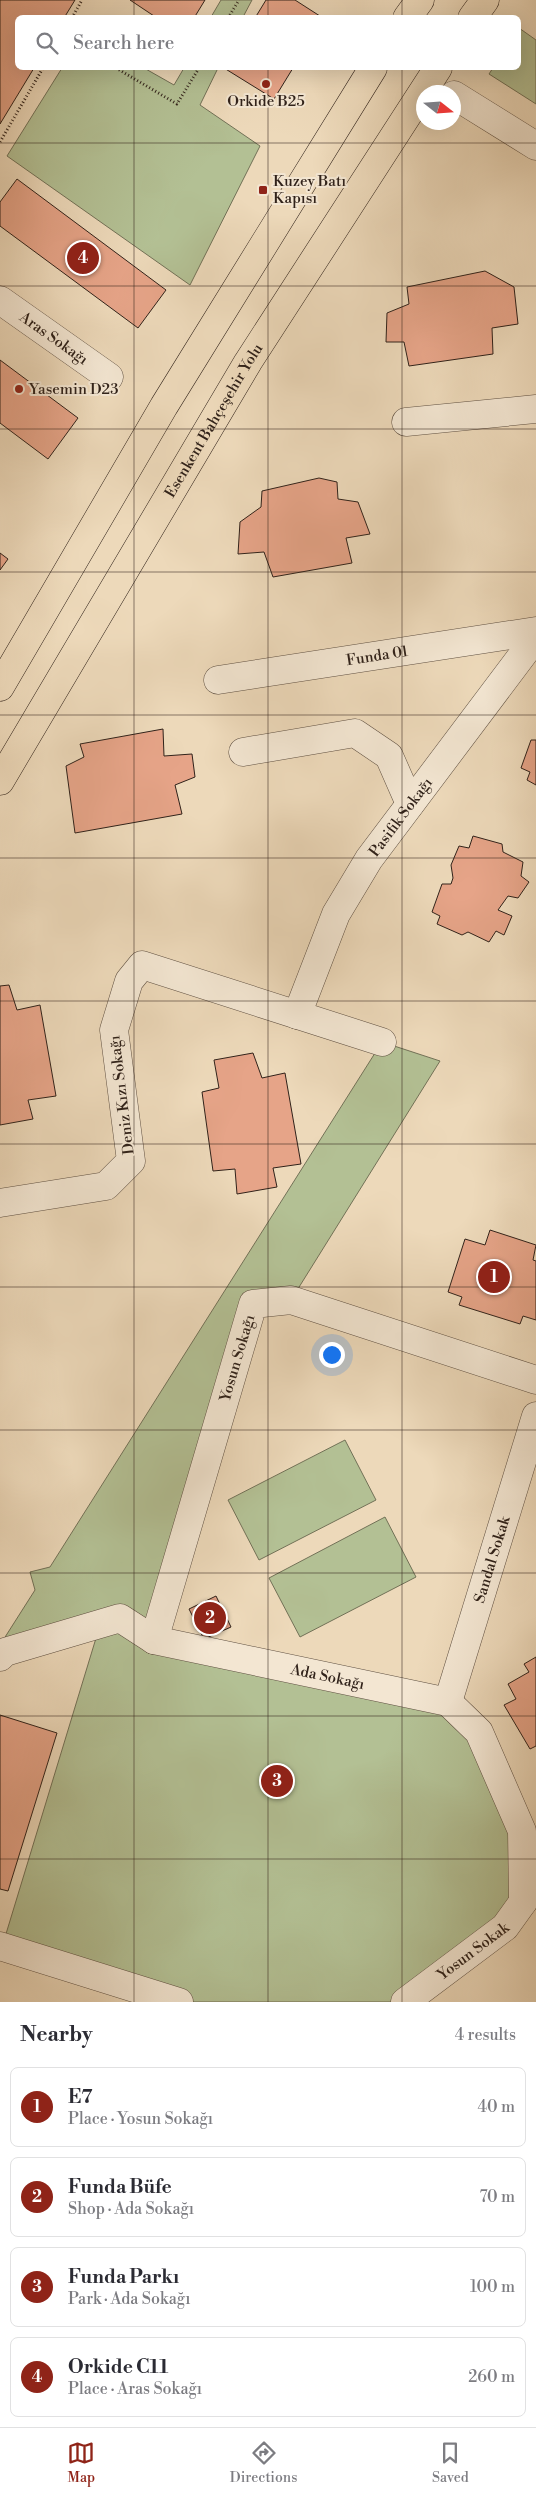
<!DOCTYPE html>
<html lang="en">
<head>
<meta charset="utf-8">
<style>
  :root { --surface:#fff; --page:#f7f7f7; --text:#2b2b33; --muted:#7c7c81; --line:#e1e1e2; --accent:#8f2418 }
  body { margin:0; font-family:"Libre Bodoni",serif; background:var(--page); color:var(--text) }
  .compass { position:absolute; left:416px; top:85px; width:45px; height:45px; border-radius:50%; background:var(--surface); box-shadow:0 5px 20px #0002; rotate:107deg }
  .you { position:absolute; left:331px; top:1354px; width:18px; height:18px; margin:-12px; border:4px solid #fff; border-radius:50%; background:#1a73e8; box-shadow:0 0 0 8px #1a73e833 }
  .badge { display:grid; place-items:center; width:32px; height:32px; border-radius:50%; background:var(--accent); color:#fff; font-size:16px; font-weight:700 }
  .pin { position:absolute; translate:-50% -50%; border:2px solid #fff; box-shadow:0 1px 5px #0006 }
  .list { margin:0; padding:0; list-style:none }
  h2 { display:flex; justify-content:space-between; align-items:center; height:65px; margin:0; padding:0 20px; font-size:21px }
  h2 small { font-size:16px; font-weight:400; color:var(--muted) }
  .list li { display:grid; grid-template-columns:32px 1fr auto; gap:15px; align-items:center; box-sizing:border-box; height:80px; margin:0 10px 10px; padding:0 10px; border:1px solid var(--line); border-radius:8px }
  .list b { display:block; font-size:19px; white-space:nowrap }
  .list p { margin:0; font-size:16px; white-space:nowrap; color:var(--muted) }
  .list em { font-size:16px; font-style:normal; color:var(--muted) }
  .icon { flex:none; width:28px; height:28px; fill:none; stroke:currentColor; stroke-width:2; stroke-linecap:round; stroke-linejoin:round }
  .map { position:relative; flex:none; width:536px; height:2002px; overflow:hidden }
  .search { position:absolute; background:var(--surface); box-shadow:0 5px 20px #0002; left:15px; right:15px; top:15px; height:55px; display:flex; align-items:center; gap:12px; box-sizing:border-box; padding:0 18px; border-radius:8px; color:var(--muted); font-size:19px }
  .sheet { height:425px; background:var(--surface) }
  nav { display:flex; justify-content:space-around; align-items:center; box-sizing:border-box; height:70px; border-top:1px solid var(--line); background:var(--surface); font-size:14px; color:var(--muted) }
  nav a { display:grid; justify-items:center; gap:2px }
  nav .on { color:var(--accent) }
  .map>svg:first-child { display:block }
  .green { fill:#b3c094; stroke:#727157 }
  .building { fill:#e6a488; stroke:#30221a }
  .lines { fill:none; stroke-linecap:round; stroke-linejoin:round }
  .minor-casing { stroke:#5f5042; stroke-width:29 }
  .major-casing { stroke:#30221a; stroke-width:29 }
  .path { stroke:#30221a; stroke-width:3; stroke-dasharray:1 2.5; stroke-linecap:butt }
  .minor { stroke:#f3e6d2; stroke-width:28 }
  .major { stroke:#edd9ba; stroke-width:28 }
  .grid { fill:none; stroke:#30221a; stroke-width:1; stroke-opacity:0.55 }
  .poi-dot { fill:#8f2418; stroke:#f3e6d2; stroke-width:2 }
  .labels { text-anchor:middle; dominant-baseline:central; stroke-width:4; stroke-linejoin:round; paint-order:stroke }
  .poi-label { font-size:15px; fill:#30221a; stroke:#f3e6d2; text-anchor:start }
  .street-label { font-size:15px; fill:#30221a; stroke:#f3e6d2 }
</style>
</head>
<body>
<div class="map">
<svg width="536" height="2002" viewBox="0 0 536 2002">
  <rect width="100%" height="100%" fill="#edd9ba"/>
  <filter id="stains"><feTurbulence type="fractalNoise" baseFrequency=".004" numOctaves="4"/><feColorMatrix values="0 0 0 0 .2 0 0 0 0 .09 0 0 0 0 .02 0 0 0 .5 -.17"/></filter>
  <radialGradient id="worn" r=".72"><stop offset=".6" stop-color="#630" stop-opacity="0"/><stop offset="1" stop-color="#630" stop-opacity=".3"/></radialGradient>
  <path class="green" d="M 221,0 L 252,0 L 243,17 L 211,17 Z
    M 519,28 L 536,40 L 536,104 L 489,74 L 493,68 L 518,68 Z
    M 62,68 L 144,68 L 174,85 L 184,68 L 218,68 L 200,105 L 260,146 L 190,285 L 7,156 Z
    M 382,1042 L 440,1061 L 291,1300 L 253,1304 L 155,1639 L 448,1702 L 522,1831 L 523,1902 L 405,2002 L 179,2002 L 2,1947 L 100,1625 L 0,1645 L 35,1590 L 30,1572 L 50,1567 Z
    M 345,1440 L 376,1500 L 259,1560 L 228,1500 Z
    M 385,1517 L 416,1577 L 300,1637 L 269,1578 Z"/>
  <path class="building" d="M 0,0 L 75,0 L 64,18 L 18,18 L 18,68 L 34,68 L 0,124 Z
    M 130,0 L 205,0 L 194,18 L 157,18 Z
    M 266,0 L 295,0 L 323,18 L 255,18 Z
    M 224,68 L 293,68 L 274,99 Z
    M 17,179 L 166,290 L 138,328 L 0,226 L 0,202 Z
    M 485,271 L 514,287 L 518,324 L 492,328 L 493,354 L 409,366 L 404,342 L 386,342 L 387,313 L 409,304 L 407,287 Z
    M 0,360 L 78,418 L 48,459 L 0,423 Z
    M 319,478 L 337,482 L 338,499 L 358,502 L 370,534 L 346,538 L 352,563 L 273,577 L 264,552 L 238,554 L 240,522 L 261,507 L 262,491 Z
    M 0,553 L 8,559 L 0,570 Z
    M 163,729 L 164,756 L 192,754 L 195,777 L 175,785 L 182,814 L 75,833 L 66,766 L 84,757 L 80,744 Z
    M 531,740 L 536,740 L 536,785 L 527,780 L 530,772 L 521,768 Z
    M 473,836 L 502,844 L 503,852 L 523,862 L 521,876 L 529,882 L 518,898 L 508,896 L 498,910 L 512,916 L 504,935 L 496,931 L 489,942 L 468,932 L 462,935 L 437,924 L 440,916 L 432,912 L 442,884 L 451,884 L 453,878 L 451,865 L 459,846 L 469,848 Z
    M 9,985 L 17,1010 L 40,1005 L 56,1096 L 28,1100 L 33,1119 L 0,1125 L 0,986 Z
    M 253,1053 L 262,1078 L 285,1073 L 301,1164 L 273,1168 L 277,1187 L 237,1194 L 235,1169 L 213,1171 L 202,1092 L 219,1088 L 214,1060 Z
    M 490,1230 L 536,1245 L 533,1260 L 536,1261 L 536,1320 L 523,1316 L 520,1324 L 459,1305 L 462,1297 L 448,1292 L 465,1239 L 485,1245 Z
    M 216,1596 L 231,1627 L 204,1639 L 189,1609 Z
    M 536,1657 L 536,1746 L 530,1749 L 504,1705 L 516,1699 L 508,1684 L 529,1672 L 524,1664 Z
    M 0,1715 L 57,1733 L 8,1891 L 0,1889 Z"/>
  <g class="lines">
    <defs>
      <g id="minor">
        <path d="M 454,95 L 536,146"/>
        <path id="s1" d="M 0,300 L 109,377"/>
        <path d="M 406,422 L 536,409"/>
        <path id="s2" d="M 218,680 L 536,631"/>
        <path d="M 243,752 L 355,733 L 389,756 L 410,804"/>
        <path id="s3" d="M 297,1015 L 336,914 L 369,859 L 536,637"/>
        <path d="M 0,1203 L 106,1186 L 131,1161 L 114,1030 L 129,981 L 142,965 L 382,1042"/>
        <path id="s4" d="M 154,1640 L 253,1304 L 291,1300 L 536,1380"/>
        <path id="s5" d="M 0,1657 L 5,1652 L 120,1618 L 154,1640 L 448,1702 L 479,1732 L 522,1831 L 523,1902"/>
        <path id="s6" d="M 448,1702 L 536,1416"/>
        <path d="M 0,1946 L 179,2002"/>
        <path id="s7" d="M 405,2002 L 505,1927 L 523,1902"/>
      </g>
      <g id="major">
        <path d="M 407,18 L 420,0"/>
        <path d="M 472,18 L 485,0"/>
        <path d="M 0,687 L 164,406 L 373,68"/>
        <path id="s8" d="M 0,781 L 248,362 L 438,68"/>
      </g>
    </defs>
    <use href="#minor" class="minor-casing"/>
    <use href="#major" class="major-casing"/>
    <path class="path" d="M 72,18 L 82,0
      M 228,18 L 239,0
      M 116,68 L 177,104 L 199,68
      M 0,142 L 43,68"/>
    <use href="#minor" class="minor"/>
    <use href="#major" class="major"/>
  </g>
  <path class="grid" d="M 134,0 L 134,18M 268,0 L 268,18M 402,0 L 402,18M 134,68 L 134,2002M 268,68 L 268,2002M 402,68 L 402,2002M 0,143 L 536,143M 0,286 L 536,286M 0,429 L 536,429M 0,572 L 536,572M 0,715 L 536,715M 0,858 L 536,858M 0,1001 L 536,1001M 0,1144 L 536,1144M 0,1287 L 536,1287M 0,1430 L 536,1430M 0,1573 L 536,1573M 0,1716 L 536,1716M 0,1859 L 536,1859"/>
  <g class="poi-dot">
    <circle cx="266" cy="84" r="5"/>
    <rect x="258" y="185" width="10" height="10" rx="2.5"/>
    <circle cx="19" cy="389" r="5"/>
  </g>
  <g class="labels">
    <g class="poi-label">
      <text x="266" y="101" text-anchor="middle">Orkide B25</text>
      <text x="273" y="181">Kuzey Batı<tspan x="273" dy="17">Kapısı</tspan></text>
      <text x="29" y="389">Yasemin D23</text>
    </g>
    <g class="street-label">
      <text stroke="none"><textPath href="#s1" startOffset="66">Aras Sokağı</textPath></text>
      <text stroke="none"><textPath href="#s8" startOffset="419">Esenkent Bahçeşehir Yolu</textPath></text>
      <text stroke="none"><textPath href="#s2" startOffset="161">Funda 01</textPath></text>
      <text stroke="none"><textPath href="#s3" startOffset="225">Pasifik Sokağı</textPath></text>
      <text transform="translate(122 1095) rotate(-97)">Deniz Kızı Sokağı</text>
      <text stroke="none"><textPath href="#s4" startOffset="294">Yosun Sokağı</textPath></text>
      <text stroke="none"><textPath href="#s6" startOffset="149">Sandal Sokak</textPath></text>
      <text stroke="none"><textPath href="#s5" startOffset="345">Ada Sokağı</textPath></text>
      <text stroke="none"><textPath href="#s7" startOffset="85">Yosun Sokak</textPath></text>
    </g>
  </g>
  <rect width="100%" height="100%" filter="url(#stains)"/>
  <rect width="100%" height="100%" fill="url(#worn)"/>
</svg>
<svg class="compass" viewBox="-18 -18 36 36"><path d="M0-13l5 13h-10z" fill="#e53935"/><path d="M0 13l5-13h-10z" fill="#7c7c81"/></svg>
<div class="you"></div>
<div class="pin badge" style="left:494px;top:1277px">1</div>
<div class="pin badge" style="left:210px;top:1618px">2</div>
<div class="pin badge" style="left:277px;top:1781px">3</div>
<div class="pin badge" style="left:83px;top:258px">4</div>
<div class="search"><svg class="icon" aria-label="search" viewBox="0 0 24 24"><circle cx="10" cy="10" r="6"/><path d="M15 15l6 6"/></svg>Search here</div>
</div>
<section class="sheet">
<h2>Nearby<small>4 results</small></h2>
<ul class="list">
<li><span class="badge">1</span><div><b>E7</b><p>Place · Yosun Sokağı</p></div><em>40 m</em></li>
<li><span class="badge">2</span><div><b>Funda Büfe</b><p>Shop · Ada Sokağı</p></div><em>70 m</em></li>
<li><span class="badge">3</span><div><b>Funda Parkı</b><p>Park · Ada Sokağı</p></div><em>100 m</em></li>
<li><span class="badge">4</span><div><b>Orkide C11</b><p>Place · Aras Sokağı</p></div><em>260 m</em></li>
</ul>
</section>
<nav>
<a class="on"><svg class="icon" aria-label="map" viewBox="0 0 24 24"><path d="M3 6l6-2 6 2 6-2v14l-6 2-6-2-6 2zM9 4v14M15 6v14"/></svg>Map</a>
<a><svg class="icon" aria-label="directions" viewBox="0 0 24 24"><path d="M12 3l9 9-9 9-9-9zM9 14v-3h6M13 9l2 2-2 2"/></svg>Directions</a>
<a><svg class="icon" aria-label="saved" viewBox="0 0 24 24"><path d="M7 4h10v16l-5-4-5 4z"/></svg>Saved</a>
</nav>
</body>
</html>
